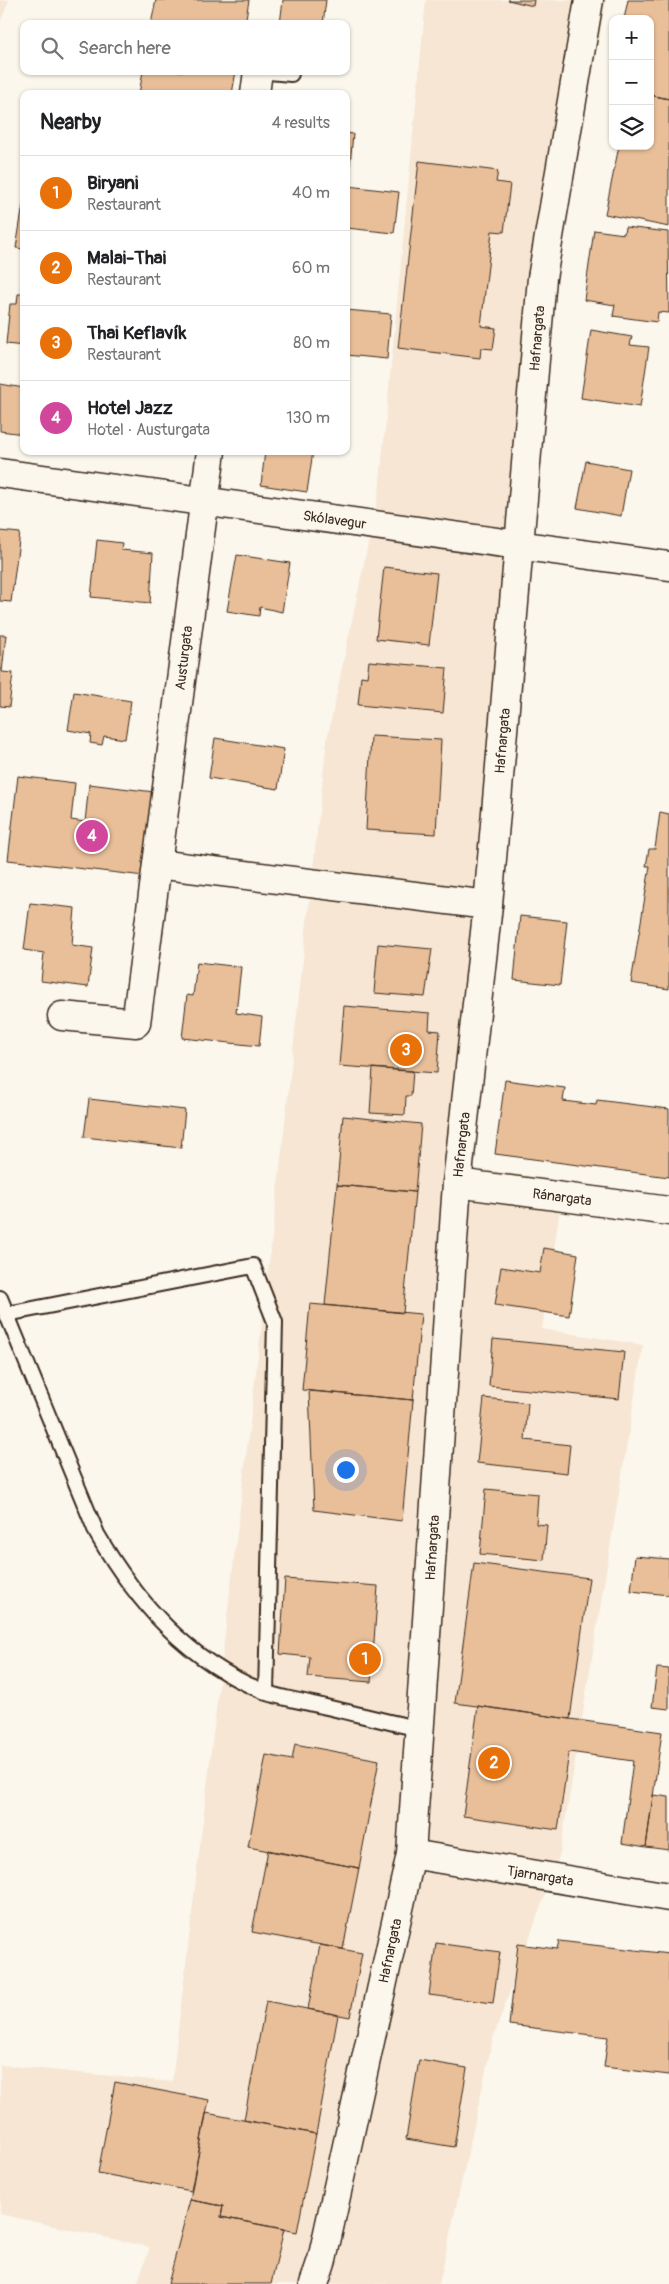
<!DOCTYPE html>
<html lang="en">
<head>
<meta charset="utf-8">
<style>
  :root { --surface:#fff; --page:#f2f2f2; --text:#202124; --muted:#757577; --line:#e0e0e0; --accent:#111827 }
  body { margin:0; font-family:Pangolin,sans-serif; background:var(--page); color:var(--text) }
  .controls { position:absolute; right:15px; top:15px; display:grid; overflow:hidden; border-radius:10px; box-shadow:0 1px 4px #0004 }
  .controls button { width:45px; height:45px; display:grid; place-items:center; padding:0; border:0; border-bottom:1px solid var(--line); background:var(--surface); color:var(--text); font:25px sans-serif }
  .you { position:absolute; left:345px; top:1469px; width:18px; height:18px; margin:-12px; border:4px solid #fff; border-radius:50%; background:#1a73e8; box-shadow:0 0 0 8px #1a73e833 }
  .badge { display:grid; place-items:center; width:32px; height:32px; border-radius:50%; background:var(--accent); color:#fff; font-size:16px; font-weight:700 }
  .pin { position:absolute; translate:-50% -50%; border:2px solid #fff; box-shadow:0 1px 5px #0006 }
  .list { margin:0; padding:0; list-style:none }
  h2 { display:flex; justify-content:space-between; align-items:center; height:65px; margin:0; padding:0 20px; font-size:21px }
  h2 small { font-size:16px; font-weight:400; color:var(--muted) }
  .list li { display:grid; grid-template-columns:32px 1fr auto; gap:15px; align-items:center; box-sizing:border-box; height:75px; padding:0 20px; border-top:1px solid var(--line) }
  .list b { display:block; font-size:19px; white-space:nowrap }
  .list p { margin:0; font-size:16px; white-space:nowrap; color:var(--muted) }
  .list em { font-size:16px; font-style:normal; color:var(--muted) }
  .icon { flex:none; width:28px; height:28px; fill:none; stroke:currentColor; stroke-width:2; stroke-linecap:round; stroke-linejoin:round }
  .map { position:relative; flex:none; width:669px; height:2284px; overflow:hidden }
  .search { position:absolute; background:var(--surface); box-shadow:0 1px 4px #0004; left:20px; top:20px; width:330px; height:55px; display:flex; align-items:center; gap:12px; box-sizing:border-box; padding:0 18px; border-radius:10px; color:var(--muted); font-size:19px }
  .panel { position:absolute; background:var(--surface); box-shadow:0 1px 4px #0004; left:20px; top:90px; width:330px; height:365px; border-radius:10px }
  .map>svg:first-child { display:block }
  .built { fill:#f6e6d3 }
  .building { fill:#e9bf99; stroke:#3b2a1e }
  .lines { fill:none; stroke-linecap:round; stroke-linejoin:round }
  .service-casing { stroke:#3b2a1e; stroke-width:18 }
  .minor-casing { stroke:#3b2a1e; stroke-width:31 }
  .tertiary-casing { stroke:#3b2a1e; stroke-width:31 }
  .service { stroke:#fbf7ec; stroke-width:14 }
  .minor { stroke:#fbf7ec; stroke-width:28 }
  .tertiary { stroke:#fbf7ec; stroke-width:28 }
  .labels { text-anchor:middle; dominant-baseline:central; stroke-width:5; stroke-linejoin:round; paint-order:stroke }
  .street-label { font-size:14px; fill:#3b2a1e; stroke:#fbf7ec }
</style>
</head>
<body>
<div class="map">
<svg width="669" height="2284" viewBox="0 0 669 2284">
  <rect width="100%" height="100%" fill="#fbf7ec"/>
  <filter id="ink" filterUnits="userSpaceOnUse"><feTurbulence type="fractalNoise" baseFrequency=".02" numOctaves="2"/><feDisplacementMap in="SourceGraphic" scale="10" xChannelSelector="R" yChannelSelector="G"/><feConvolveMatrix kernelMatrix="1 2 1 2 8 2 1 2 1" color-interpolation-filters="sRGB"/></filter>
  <g filter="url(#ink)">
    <path class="built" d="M 0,0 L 9,0 L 0,23 Z
      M 426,0 L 606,0 L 559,256 L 470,1168 L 564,1181 L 542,1329 L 643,1345 L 560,1853 L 493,2038 L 439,2284 L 137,2284 L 150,2247 L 0,2214 L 0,2065 L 172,2082 L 278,1187 L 327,740 L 379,492 Z"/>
    <path class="building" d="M 156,0 L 249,0 L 245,24 L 151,24 Z
      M 283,0 L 326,0 L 323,24 L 280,24 Z
      M 508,0 L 534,0 L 533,6 Z
      M 628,0 L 669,0 L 669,99 L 650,95 L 650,19 L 624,19 Z
      M 143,71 L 236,71 L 232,94 L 139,94 Z
      M 650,95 L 669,99 L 669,227 L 605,214 L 619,146 L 650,146 Z
      M 346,133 L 353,134 L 348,186 L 399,192 L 394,233 L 346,228 Z
      M 419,161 L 498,171 L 496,182 L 510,184 L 504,232 L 492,231 L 481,326 L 496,328 L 493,349 L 481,348 L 480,358 L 398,348 Z
      M 23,205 L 24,205 L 24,249 L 16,248 Z
      M 625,227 L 668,232 L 669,313 L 658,312 L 657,322 L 613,316 L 615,305 L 584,300 L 594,230 L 624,234 Z
      M 18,294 L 24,294 L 24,346 L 6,344 L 10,304 L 17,304 Z
      M 346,310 L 391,314 L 387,359 L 346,355 Z
      M 591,330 L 632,337 L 630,345 L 649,347 L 640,407 L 581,398 Z
      M 0,384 L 24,388 L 24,434 L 0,431 Z
      M 265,451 L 313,451 L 307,492 L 261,485 Z
      M 586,461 L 629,469 L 621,516 L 577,508 Z
      M 0,531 L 20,533 L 11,602 L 0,601 Z
      M 97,540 L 122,543 L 121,550 L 153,553 L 150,603 L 91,597 Z
      M 237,555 L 290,563 L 282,612 L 260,607 L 259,616 L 227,611 Z
      M 384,567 L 437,573 L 429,645 L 376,639 Z
      M 0,635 L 6,635 L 2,672 L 13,673 L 9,707 L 0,706 Z
      M 369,661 L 447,668 L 443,713 L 358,705 L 361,676 L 367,677 Z
      M 74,692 L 131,701 L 125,739 L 104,736 L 102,745 L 90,743 L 91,734 L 68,730 Z
      M 371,736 L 441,740 L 436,834 L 366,830 Z
      M 215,738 L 284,749 L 278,789 L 209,778 Z
      M 18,776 L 75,783 L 71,820 L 85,822 L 89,784 L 154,792 L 144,876 L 8,860 Z
      M 660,812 L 669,814 L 669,989 L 631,983 L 650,866 L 646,866 L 649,849 L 655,849 Z
      M 30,903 L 75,908 L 72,945 L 93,948 L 88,987 L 41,981 L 44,953 L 24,950 Z
      M 520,916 L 567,921 L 560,985 L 514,980 Z
      M 378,944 L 432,949 L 425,997 L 374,993 Z
      M 197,962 L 241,967 L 236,1013 L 262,1017 L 259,1046 L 182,1038 L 187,995 L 193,996 Z
      M 344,1006 L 430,1013 L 429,1030 L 440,1031 L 437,1073 L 339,1066 Z
      M 373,1068 L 413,1071 L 411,1096 L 406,1096 L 405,1115 L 370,1113 Z
      M 505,1080 L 565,1088 L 563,1101 L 596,1105 L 597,1100 L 669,1109 L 669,1177 L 495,1154 Z
      M 89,1099 L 185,1110 L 181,1148 L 84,1137 Z
      M 343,1116 L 421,1124 L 415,1192 L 337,1185 Z
      M 337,1185 L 415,1192 L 403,1313 L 325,1305 Z
      M 544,1248 L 578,1254 L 569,1316 L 495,1305 L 501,1267 L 540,1273 Z
      M 310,1304 L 421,1314 L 413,1400 L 302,1390 Z
      M 493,1339 L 624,1352 L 619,1399 L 489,1386 Z
      M 309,1391 L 413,1400 L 402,1521 L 314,1510 Z
      M 484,1398 L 528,1403 L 525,1440 L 570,1445 L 567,1473 L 477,1463 Z
      M 486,1489 L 538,1494 L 536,1524 L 547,1525 L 544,1560 L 480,1554 Z
      M 635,1556 L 669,1559 L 669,1595 L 631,1591 Z
      M 474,1563 L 589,1578 L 570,1719 L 455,1703 Z
      M 285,1579 L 378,1586 L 371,1682 L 308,1677 L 310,1657 L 280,1654 Z
      M 657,1668 L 669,1669 L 669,1709 L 652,1707 Z
      M 478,1706 L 662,1732 L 646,1847 L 622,1843 L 633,1761 L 569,1752 L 558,1830 L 463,1816 Z
      M 295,1744 L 379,1760 L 359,1868 L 248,1847 L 266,1755 L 292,1760 Z
      M 653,1795 L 669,1797 L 669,1850 L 646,1847 Z
      M 268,1850 L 359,1868 L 343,1949 L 252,1932 Z
      M 559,1941 L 669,1954 L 669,2075 L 604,2067 L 608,2037 L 509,2025 L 518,1944 L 557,1949 Z
      M 436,1943 L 500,1952 L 493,2003 L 429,1995 Z
      M 320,1945 L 362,1953 L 350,2017 L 308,2009 Z
      M 266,2001 L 338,2015 L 316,2134 L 244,2120 Z
      M 419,2060 L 467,2068 L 454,2147 L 406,2139 Z
      M 115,2082 L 209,2100 L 191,2191 L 98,2173 Z
      M 206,2113 L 316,2134 L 297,2232 L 221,2217 L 223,2206 L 190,2200 Z
      M 190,2200 L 223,2206 L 221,2217 L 284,2229 L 271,2284 L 168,2284 Z"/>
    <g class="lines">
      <defs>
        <path id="service" d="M 258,71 L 291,74
          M 0,1298 L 97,1534 C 137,1603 189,1662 265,1692 C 280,1698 297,1700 313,1704 C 349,1712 384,1721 420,1729
          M 7,1314 L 253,1266 L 275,1322 L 266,1693"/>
        <g id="minor">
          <path d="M 255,94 L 258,71"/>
          <path d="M 211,451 L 157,864 L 488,905"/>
          <path id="s1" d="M 0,473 L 669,566"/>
          <path d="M 62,1016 L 136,1023 L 157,864"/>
          <path id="s2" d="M 457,1183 L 669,1211"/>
          <path id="s3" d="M 411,1854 L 669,1897"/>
        </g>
        <g id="tertiary">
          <path id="s4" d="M 314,2284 L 322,2260 L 411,1854 L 457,1183 L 488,905 L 542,278 L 589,0"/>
        </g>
      </defs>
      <use href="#service" class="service-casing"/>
      <use href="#minor" class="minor-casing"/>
      <use href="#tertiary" class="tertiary-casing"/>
      <use href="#service" class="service"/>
      <use href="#minor" class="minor"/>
      <use href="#tertiary" class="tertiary"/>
    </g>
  </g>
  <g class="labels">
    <g class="street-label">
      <text stroke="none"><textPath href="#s4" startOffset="1962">Hafnargata</textPath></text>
      <text stroke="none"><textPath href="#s1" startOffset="338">Skólavegur</textPath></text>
      <text transform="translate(184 658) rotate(-83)">Austurgata</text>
      <text stroke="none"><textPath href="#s4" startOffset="1558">Hafnargata</textPath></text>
      <text stroke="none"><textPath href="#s4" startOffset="1152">Hafnargata</textPath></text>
      <text stroke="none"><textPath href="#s2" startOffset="106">Ránargata</textPath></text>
      <text stroke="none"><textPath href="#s4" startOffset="748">Hafnargata</textPath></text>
      <text stroke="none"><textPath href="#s3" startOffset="131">Tjarnargata</textPath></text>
      <text stroke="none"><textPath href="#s4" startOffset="342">Hafnargata</textPath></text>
    </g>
  </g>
</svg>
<div class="controls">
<button>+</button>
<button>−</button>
<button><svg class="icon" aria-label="layers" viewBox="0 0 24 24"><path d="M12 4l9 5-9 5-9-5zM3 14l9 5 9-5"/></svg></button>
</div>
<div class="you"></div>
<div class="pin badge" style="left:365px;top:1659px;background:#e8710a">1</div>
<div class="pin badge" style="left:494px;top:1763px;background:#e8710a">2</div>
<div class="pin badge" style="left:406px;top:1050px;background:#e8710a">3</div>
<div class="pin badge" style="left:92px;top:836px;background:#d1479c">4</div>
<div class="search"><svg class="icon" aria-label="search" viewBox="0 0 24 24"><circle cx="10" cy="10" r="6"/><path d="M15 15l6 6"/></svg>Search here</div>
<section class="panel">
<h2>Nearby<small>4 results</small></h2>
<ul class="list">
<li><span class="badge" style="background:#e8710a">1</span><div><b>Biryani</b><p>Restaurant</p></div><em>40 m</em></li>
<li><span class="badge" style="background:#e8710a">2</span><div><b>Malai-Thai</b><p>Restaurant</p></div><em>60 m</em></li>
<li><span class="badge" style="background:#e8710a">3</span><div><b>Thai Keflavík</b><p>Restaurant</p></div><em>80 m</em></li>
<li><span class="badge" style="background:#d1479c">4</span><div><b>Hotel Jazz</b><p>Hotel · Austurgata</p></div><em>130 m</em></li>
</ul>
</section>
</div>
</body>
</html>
